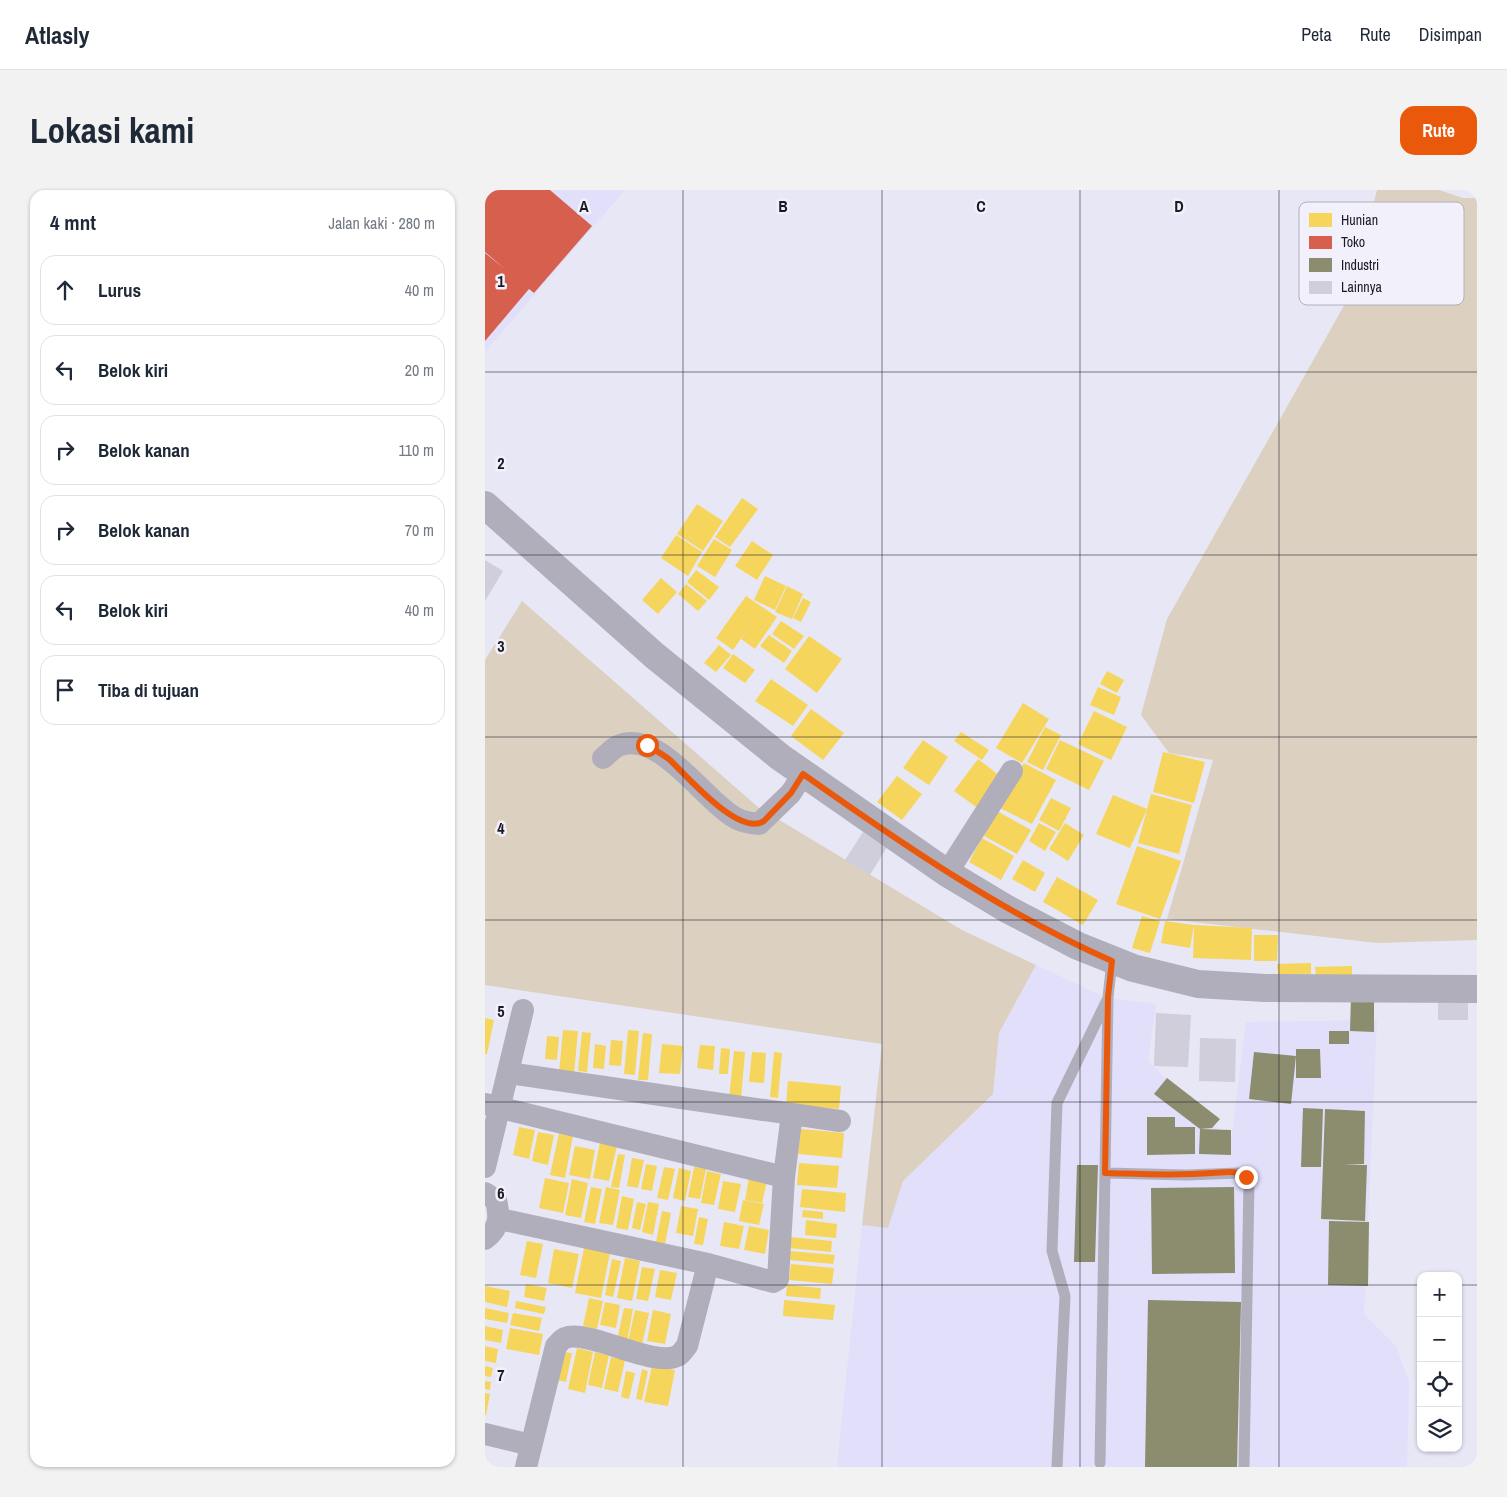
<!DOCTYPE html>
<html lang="id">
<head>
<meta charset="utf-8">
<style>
  :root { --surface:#fff; --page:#f2f2f3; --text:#1f2937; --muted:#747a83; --line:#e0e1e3; --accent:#ea580c }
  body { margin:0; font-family:"Archivo Narrow",sans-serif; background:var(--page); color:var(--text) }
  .controls { position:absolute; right:15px; bottom:15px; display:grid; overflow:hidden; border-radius:10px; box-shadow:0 1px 4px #0004 }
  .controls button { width:45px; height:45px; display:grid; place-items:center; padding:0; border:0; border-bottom:1px solid var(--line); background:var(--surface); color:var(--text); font:25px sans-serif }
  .stop { position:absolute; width:15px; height:15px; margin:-11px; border:4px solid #ea580c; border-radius:50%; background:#fff }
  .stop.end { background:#ea580c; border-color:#fff; box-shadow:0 1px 5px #0008 }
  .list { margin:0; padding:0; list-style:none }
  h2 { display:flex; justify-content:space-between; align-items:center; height:65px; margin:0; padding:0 20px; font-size:21px }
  h2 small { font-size:16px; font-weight:400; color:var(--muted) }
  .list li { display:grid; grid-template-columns:32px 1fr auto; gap:15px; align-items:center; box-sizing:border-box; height:70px; margin:0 10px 10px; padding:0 10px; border:1px solid var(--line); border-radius:15px }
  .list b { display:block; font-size:19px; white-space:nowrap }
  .list em { font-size:16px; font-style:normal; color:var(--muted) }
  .icon { flex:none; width:28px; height:28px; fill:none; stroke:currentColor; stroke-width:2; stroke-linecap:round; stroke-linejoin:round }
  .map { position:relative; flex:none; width:992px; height:1277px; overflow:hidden; border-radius:15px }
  header { display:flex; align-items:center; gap:30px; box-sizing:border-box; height:70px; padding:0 25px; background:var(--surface); border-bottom:1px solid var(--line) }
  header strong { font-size:24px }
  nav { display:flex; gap:28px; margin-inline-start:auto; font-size:18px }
  .intro { display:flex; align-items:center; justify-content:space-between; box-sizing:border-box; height:120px; padding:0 30px }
  h1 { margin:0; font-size:35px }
  .button { padding:12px 22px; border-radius:15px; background:var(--accent); color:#fff; font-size:18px; font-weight:700 }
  main { display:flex; gap:30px; padding:0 30px }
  aside { flex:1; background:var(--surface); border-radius:15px; box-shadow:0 1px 4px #0004 }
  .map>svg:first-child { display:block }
  .built { fill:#e1dff9 }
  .green { fill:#dcd0c1 }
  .homes { fill:#f6d55c }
  .shops { fill:#d6604d }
  .industry { fill:#8c8c6e }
  .building { fill:#cfceda }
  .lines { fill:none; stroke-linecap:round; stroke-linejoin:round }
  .service { stroke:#afaeba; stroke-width:11 }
  .minor { stroke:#afaeba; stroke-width:22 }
  .tertiary { stroke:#afaeba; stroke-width:28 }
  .route { stroke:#ea580c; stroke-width:6 }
  .grid { fill:none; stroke:#1b1a23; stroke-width:1; stroke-opacity:0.55 }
  .key { fill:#f1f0fb; stroke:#b1b0ba; stroke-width:1 }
  .key-label { font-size:14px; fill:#1b1a23 }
  .grid-label { font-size:16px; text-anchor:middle; font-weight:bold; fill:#1b1a23; stroke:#f1f0fb; stroke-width:5; stroke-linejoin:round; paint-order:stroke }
</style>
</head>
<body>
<header>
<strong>Atlasly</strong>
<nav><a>Peta</a><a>Rute</a><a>Disimpan</a></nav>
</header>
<div class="intro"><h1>Lokasi kami</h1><a class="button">Rute</a></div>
<main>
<aside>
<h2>4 mnt<small>Jalan kaki · 280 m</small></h2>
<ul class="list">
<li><svg class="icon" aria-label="ahead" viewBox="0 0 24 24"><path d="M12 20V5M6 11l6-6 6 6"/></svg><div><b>Lurus</b></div><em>40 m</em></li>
<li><svg class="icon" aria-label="left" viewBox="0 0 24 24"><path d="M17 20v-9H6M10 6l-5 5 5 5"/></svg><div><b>Belok kiri</b></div><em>20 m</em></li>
<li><svg class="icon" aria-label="right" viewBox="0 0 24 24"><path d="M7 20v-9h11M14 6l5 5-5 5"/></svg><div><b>Belok kanan</b></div><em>110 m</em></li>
<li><svg class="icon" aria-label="right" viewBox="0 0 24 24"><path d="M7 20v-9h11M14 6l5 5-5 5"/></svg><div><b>Belok kanan</b></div><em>70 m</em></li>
<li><svg class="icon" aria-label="left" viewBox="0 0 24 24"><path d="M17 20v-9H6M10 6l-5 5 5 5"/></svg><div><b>Belok kiri</b></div><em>40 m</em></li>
<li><svg class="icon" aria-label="arrive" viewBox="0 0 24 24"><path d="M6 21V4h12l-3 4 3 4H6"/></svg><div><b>Tiba di tujuan</b></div></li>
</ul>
</aside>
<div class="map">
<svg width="992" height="1277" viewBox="0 0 992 1277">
  <rect width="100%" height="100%" fill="#e8e7f6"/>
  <path class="built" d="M 0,0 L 140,0 L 0,162 Z
    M 551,775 L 622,808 L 671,814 L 663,871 L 746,952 L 761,832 L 892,830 L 879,1124 L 911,1156 L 924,1192 L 922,1277 L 352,1277 L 377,1035 L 403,1038 L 418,991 L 508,904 L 514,843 Z"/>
  <path class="green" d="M 892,0 L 954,0 L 978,8 L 992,8 L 992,750 L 892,753 L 682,729 L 728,570 L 684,563 L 656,525 L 682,429 L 865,105 Z
    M 37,411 L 273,617 L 477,740 L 551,775 L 514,843 L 508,904 L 418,991 L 403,1038 L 377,1035 L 397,854 L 0,795 L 0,470 Z"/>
  <path class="homes" d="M 257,308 L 273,319 L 245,357 L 230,347 Z
    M 212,314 L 238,331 L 218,361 L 192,344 Z
    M 191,345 L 217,362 L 203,386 L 176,368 Z
    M 229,349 L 247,360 L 230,387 L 212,376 Z
    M 267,351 L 288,365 L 272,390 L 250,376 Z
    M 211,380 L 234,397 L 224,410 L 202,392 Z
    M 280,386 L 301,396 L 290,420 L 269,410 Z
    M 176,388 L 192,402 L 173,424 L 157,410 Z
    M 201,394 L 222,411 L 213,421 L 193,404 Z
    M 302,396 L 318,404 L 307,429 L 290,422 Z
    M 261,406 L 292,427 L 270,459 L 256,449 L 268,431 L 248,460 L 231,448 Z
    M 318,408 L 326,412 L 316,432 L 308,428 Z
    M 296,431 L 319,446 L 309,459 L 287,444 Z
    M 284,445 L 307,461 L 299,473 L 275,456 Z
    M 324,446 L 357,469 L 332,503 L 300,479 Z
    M 234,455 L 246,465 L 231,482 L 219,473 Z
    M 248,464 L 270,480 L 260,493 L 238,478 Z
    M 622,481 L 639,490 L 632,503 L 615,494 Z
    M 286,489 L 323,515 L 308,536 L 270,511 Z
    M 613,497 L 636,507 L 629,525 L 605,515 Z
    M 538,513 L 564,529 L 537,573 L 511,558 Z
    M 326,519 L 359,543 L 338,570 L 306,546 Z
    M 609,521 L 642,537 L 626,570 L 593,554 Z
    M 560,537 L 576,545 L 558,580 L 542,572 Z
    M 476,542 L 504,560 L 497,570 L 469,551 Z
    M 438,550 L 463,567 L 444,595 L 418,578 Z
    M 575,550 L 619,571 L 604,600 L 561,579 Z
    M 678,562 L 720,572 L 709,613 L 668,602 Z
    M 493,569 L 519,589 L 494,619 L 469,601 Z
    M 539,573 L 571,590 L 547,634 L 515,618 Z
    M 412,586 L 437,604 L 417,630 L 392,612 Z
    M 666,604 L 707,615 L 694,664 L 653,653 Z
    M 628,605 L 662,619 L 645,658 L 611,644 Z
    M 566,608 L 586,618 L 574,641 L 554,630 Z
    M 512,621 L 546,640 L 532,664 L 499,646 Z
    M 554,633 L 571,642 L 560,661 L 544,651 Z
    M 580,633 L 599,645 L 583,671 L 564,659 Z
    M 497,648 L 529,666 L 516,690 L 484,672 Z
    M 652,656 L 696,671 L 675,729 L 631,714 Z
    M 538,670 L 560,683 L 550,702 L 527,689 Z
    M 572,687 L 613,710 L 598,735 L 558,712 Z
    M 657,726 L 675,731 L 665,763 L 647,758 Z
    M 680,731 L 709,735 L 705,758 L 676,753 Z
    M 709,735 L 767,738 L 766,770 L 708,768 Z
    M 769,745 L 793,745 L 792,771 L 769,771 Z
    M 826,773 L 826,784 L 793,785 L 792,774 Z
    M 867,776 L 867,786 L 831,786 L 830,777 Z
    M 0,828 L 9,830 L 2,864 L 0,864 Z
    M 78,840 L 93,841 L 89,884 L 74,883 Z
    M 143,840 L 154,841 L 150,885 L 139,884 Z
    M 97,842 L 106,843 L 102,882 L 93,881 Z
    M 158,843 L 167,844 L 163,890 L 153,890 Z
    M 62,846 L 74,847 L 72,870 L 60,869 Z
    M 126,850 L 138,851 L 136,876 L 124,875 Z
    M 110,854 L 121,856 L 119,879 L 108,878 Z
    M 177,854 L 198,856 L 195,884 L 174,883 Z
    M 215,855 L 230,856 L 228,880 L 212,878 Z
    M 236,858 L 245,859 L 243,884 L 234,884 Z
    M 249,861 L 260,862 L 256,909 L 244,908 Z
    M 267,862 L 281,863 L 279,893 L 264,892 Z
    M 289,862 L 297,863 L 293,908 L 285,907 Z
    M 303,891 L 356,896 L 354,919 L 301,914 Z
    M 34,937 L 50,940 L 44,969 L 28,965 Z
    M 316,939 L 359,943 L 357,968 L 313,964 Z
    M 53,942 L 69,945 L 63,975 L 47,971 Z
    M 74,943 L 88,946 L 80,988 L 65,985 Z
    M 115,952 L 132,956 L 124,991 L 108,988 Z
    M 90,956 L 110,960 L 105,989 L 84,985 Z
    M 133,964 L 140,965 L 134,998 L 126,997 Z
    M 147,968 L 159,970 L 153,998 L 142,996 Z
    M 314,973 L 354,976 L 352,998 L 312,995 Z
    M 161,974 L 172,976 L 167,1001 L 156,999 Z
    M 179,977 L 190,979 L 183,1010 L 172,1008 Z
    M 209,977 L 221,979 L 215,1009 L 203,1007 Z
    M 194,978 L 206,981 L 200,1011 L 188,1008 Z
    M 222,981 L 236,984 L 229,1015 L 216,1013 Z
    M 60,988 L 84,993 L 78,1023 L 54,1018 Z
    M 264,988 L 282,991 L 277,1013 L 260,1010 Z
    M 87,989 L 103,993 L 96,1028 L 80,1025 Z
    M 238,991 L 256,994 L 250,1022 L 233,1019 Z
    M 106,997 L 117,999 L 110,1034 L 99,1032 Z
    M 121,997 L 135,1000 L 128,1035 L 114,1033 Z
    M 317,999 L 361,1003 L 360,1022 L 315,1017 Z
    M 137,1006 L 149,1009 L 143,1040 L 131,1038 Z
    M 258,1010 L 279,1014 L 274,1035 L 254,1031 Z
    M 152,1012 L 161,1014 L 155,1040 L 147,1038 Z
    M 163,1012 L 174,1014 L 168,1045 L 157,1042 Z
    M 196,1016 L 213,1019 L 208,1046 L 191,1043 Z
    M 318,1020 L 338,1022 L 338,1029 L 317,1027 Z
    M 177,1021 L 186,1023 L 180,1054 L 171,1052 Z
    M 214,1027 L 223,1029 L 218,1055 L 209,1054 Z
    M 321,1030 L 352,1034 L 351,1048 L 320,1045 Z
    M 239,1032 L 259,1036 L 254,1059 L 235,1056 Z
    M 264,1036 L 284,1040 L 280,1064 L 259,1060 Z
    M 305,1047 L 347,1051 L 346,1062 L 304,1058 Z
    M 42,1051 L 58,1054 L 51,1088 L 35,1085 Z
    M 99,1058 L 125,1063 L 116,1108 L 90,1103 Z
    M 69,1059 L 94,1064 L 87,1098 L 63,1093 Z
    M 305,1061 L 350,1065 L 348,1074 L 304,1070 Z
    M 140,1068 L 155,1071 L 147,1111 L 132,1108 Z
    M 127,1069 L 136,1071 L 128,1107 L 120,1105 Z
    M 306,1074 L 349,1078 L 347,1094 L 304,1090 Z
    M 157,1077 L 170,1079 L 163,1111 L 151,1109 Z
    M 175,1080 L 192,1083 L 186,1110 L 170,1107 Z
    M 41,1094 L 62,1098 L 59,1111 L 39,1107 Z
    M 302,1095 L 336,1098 L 335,1109 L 301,1106 Z
    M 0,1096 L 25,1101 L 22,1117 L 0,1112 Z
    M 104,1108 L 118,1111 L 112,1139 L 98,1136 Z
    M 299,1110 L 350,1115 L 348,1130 L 298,1126 Z
    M 31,1111 L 61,1117 L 59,1124 L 30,1118 Z
    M 120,1112 L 135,1115 L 131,1138 L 115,1135 Z
    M 0,1118 L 24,1123 L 22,1133 L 0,1129 Z
    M 139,1118 L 148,1119 L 142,1152 L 132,1150 Z
    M 150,1120 L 164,1123 L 157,1155 L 143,1152 Z
    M 168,1120 L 186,1124 L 180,1154 L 162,1151 Z
    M 28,1123 L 57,1128 L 54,1141 L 25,1135 Z
    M 0,1136 L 18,1140 L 16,1153 L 0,1150 Z
    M 25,1138 L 58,1144 L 54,1165 L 21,1159 Z
    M 0,1156 L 13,1159 L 11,1173 L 0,1171 Z
    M 92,1158 L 108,1162 L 100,1203 L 83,1199 Z
    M 78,1162 L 87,1163 L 81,1192 L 72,1190 Z
    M 110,1162 L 124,1165 L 117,1198 L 103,1195 Z
    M 126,1167 L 140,1170 L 133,1202 L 119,1199 Z
    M 0,1176 L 8,1178 L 6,1187 L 0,1186 Z
    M 167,1176 L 190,1180 L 183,1216 L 159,1212 Z
    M 157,1179 L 163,1181 L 157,1210 L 151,1209 Z
    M 141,1181 L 150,1183 L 144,1209 L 136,1207 Z
    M 0,1191 L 6,1192 L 5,1200 L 0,1199 Z
    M 0,1203 L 5,1204 L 1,1225 L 0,1225 Z"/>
  <path class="shops" d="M 0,0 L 65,0 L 107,36 L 49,103 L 44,99 L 0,151 L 0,63 L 20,79 L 0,62 Z"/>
  <path class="industry" d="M 866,806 L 889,806 L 889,842 L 865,841 Z
    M 844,841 L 864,841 L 864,854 L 844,854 Z
    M 811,859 L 835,859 L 836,888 L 811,888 Z
    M 769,862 L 811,866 L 806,914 L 764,909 Z
    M 682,888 L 735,929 L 727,938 L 715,939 L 746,940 L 746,965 L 714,964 L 715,939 L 669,904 Z
    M 818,918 L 838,919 L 836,977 L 816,977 Z
    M 840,919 L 880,921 L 879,974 L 859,975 L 882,975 L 880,1031 L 836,1029 Z
    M 662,927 L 690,927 L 690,937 L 710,937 L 710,964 L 662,965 Z
    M 592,975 L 613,975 L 610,1072 L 589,1072 Z
    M 749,997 L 750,1083 L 667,1084 L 666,998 Z
    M 844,1031 L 884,1032 L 883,1096 L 843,1095 Z
    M 663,1110 L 756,1112 L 752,1277 L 660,1277 Z"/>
  <path class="building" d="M 0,370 L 18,381 L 0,411 Z
    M 378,642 L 402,657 L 385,685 L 360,670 Z
    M 953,812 L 983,812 L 983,830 L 953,830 Z
    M 671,823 L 706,825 L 703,877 L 669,876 Z
    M 715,848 L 751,849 L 750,892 L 714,891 Z"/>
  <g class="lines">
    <path class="service" d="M 621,983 L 702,985 L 753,983 L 764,991 L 759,1277
      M 615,1273 L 623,807 L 627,771
      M 572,1277 L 580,1106 L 567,1061 L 572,913 L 621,812"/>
    <path class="minor" d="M 118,568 C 123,564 128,558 133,556 C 173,538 218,609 249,627 C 256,632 266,633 274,634 L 306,603 L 318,584
      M 462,683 L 527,581
      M 23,883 L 355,931
      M 0,914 L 299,987
      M 0,977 L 38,820
      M 0,1003 L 11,1010 C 15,1028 15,1037 0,1049
      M 15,1029 L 223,1074 L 288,1092 L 293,1089 L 299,987 L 307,924
      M 0,1244 L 46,1255
      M 41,1277 L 71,1156 C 74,1153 77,1149 80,1148 C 103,1138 171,1180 194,1165 C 197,1163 199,1159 202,1156 L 223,1074"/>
    <path class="tertiary" d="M 0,315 L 170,466 L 295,567 L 462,683 L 522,719 L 593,756 L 648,778 L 713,794 L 780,798 L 992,799"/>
  </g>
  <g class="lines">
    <path class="route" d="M 162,555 C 169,560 178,564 185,570 C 202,586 254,647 279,631 L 306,603 L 318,584 C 417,654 516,722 627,771 L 623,807 L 620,983 C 656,984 691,986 727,983 C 737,983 752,979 761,987"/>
  </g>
  <path class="grid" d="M 198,0 L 198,1277M 397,0 L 397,1277M 595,0 L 595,1277M 794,0 L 794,1277M 0,182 L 992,182M 0,365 L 992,365M 0,547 L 992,547M 0,730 L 992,730M 0,912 L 992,912M 0,1095 L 936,1095M 973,1095 L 992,1095"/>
  <rect x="814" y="12" width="165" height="103" rx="8" class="key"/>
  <rect x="824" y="23" width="23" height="14" fill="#f6d55c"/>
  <rect x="824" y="46" width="23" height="13" fill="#d6604d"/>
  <rect x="824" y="68" width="23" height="14" fill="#8c8c6e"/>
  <rect x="824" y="91" width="23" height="13" fill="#cfceda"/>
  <g class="key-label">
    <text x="856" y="35">Hunian</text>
    <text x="856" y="57">Toko</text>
    <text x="856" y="80">Industri</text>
    <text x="856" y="102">Lainnya</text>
  </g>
  <g class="grid-label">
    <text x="99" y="22">A</text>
    <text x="298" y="22">B</text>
    <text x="496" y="22">C</text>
    <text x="694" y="22">D</text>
    <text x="16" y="97">1</text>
    <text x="16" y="279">2</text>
    <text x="16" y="462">3</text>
    <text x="16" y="644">4</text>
    <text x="16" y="827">5</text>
    <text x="16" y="1009">6</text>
    <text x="16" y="1191">7</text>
  </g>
</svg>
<div class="controls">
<button>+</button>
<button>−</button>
<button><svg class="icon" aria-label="locate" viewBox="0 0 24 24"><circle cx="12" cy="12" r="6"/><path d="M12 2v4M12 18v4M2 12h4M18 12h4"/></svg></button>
<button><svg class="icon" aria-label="layers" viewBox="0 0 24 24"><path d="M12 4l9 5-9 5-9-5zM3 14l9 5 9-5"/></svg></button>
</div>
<div class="stop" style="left:162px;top:555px"></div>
<div class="stop end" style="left:761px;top:987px"></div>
</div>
</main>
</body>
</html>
